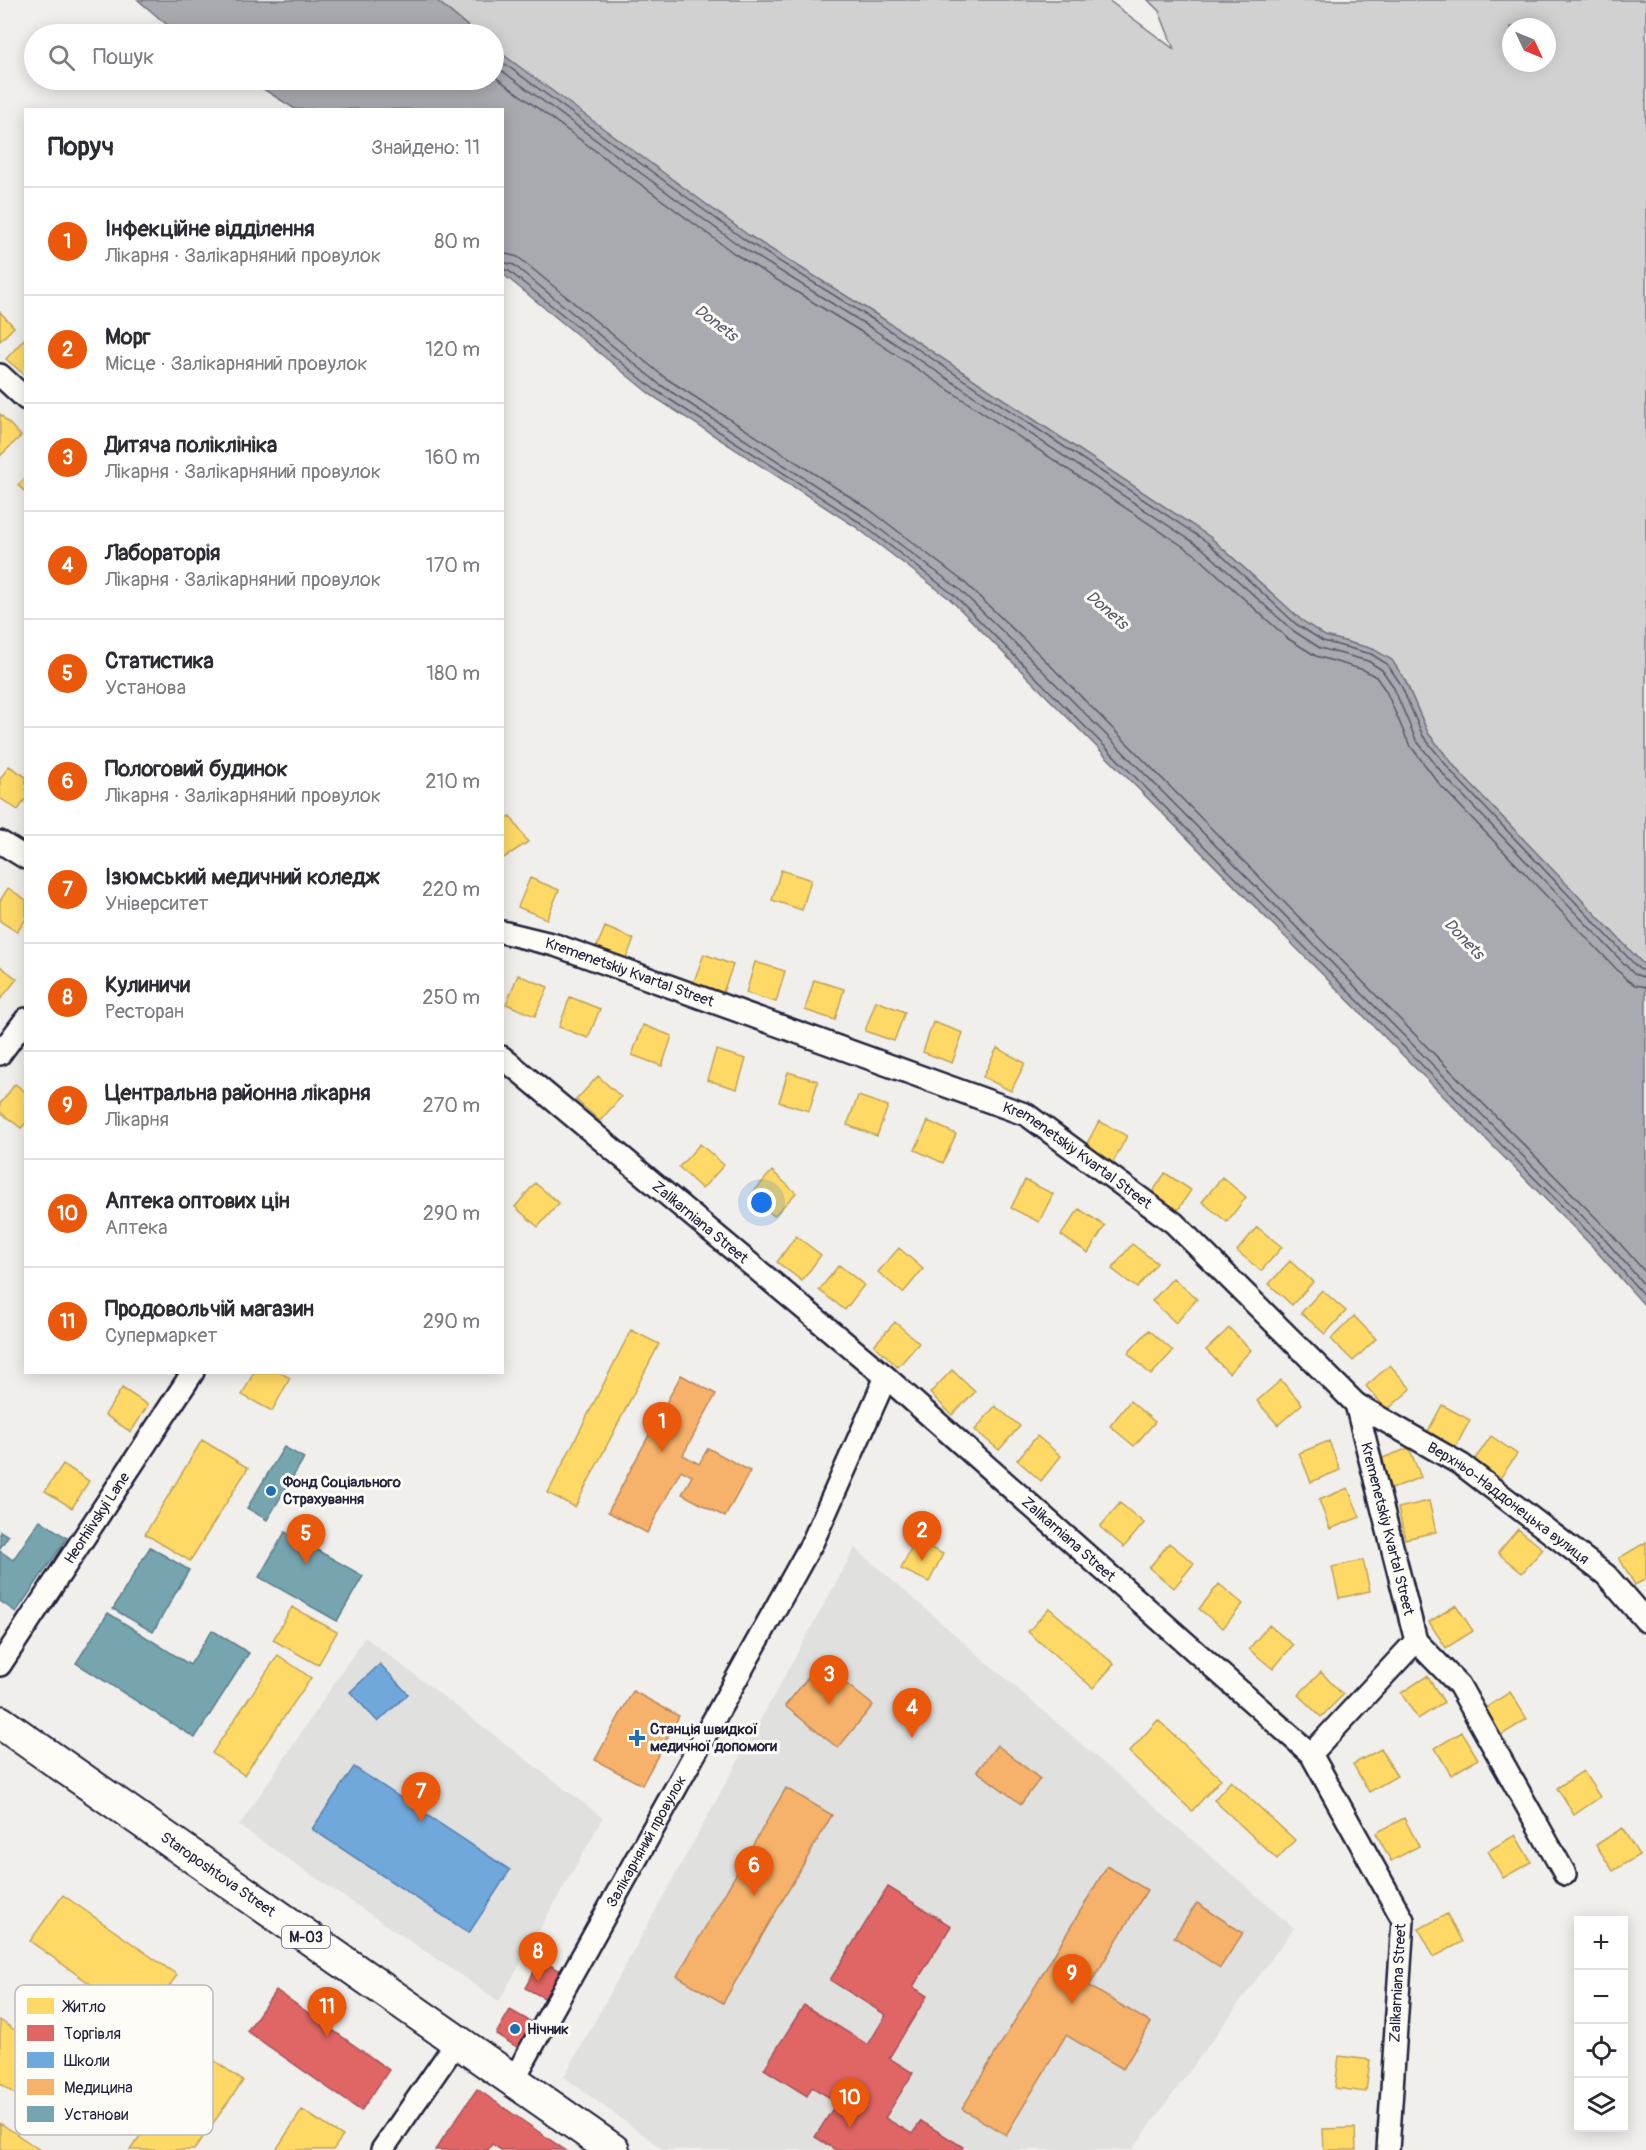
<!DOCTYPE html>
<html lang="uk">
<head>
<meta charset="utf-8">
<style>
  :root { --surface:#fff; --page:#f2f2f3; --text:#2b2b33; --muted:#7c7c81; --line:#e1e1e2; --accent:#ea580c }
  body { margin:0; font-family:Pangolin,sans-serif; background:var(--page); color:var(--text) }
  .controls { position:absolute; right:18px; bottom:18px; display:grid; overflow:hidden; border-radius:0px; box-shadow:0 3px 15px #0003 }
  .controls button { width:54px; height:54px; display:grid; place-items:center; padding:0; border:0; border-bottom:2px solid var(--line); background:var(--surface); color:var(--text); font:30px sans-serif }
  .compass { position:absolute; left:1502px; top:18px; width:54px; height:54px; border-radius:50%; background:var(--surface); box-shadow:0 3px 15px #0003; rotate:134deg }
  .you { position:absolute; left:762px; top:1203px; width:21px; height:21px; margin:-15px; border:4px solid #fff; border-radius:50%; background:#1a73e8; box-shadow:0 0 0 9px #1a73e833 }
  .badge { display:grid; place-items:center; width:39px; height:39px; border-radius:50%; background:var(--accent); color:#fff; font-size:20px; font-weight:700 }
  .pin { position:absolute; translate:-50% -50px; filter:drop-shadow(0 2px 3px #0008) }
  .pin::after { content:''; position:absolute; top:32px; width:21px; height:18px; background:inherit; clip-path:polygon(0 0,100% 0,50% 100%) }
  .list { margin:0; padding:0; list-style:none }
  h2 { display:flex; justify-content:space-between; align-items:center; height:78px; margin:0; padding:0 24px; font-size:26px }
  h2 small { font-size:20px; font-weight:400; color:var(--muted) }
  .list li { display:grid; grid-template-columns:39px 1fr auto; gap:18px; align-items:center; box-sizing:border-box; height:108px; padding:0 24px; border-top:2px solid var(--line) }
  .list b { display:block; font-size:22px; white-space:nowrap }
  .list p { margin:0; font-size:20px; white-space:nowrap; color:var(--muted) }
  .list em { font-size:20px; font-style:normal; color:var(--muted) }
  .icon { flex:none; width:33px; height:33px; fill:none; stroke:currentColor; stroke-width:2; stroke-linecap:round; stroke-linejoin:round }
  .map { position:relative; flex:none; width:1646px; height:2150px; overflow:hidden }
  .search { position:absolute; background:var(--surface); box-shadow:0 3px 15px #0003; left:24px; top:24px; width:480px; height:66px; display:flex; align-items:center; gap:15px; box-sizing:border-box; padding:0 21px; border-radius:33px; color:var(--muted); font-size:22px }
  .panel { position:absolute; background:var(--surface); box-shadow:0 3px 15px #0003; left:24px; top:108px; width:480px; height:1266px; border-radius:0px }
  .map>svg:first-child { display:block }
  .built { fill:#e0e0df }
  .green { fill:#d2d1d1; stroke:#7a7a86; stroke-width:1.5; fill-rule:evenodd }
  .water { fill:#a9a9b0; stroke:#737381; stroke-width:1.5 }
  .homes { fill:#ffd966; stroke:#bda259; stroke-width:1.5 }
  .shops { fill:#e06666; stroke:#a75259; stroke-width:1.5 }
  .schools { fill:#6fa8dc; stroke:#5880ac; stroke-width:1.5 }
  .health { fill:#f6b26b; stroke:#b6875d; stroke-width:1.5 }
  .public { fill:#76a5af; stroke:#5d7e8c; stroke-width:1.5 }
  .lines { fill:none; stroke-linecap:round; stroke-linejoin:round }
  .shore { stroke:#58586a; stroke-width:1.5 }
  .minor-casing { stroke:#22223b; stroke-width:26 }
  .highway-casing { stroke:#22223b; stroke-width:36 }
  .minor { stroke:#fdfcf7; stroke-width:21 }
  .highway { stroke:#fdfcf7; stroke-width:32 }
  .poi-dot { fill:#1f6fb2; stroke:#fdfcf7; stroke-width:2 }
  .labels { text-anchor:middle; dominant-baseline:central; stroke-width:6; stroke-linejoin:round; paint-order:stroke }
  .shield { fill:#fdfcf7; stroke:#646373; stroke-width:1.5 }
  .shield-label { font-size:14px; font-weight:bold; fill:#22223b }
  .street-label { font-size:15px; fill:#22223b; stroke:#fdfcf7 }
  .poi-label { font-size:15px; font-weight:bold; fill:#22223b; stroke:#fdfcf7; text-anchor:start }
  .water-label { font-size:16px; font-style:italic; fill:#58586a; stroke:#fdfcf7 }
  .key { fill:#fdfcf7; stroke:#bbbbbf; stroke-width:1.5 }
  .key-label { font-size:16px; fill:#22223b }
</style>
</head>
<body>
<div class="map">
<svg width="1646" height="2150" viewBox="0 0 1646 2150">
  <rect width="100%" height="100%" fill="#f0efec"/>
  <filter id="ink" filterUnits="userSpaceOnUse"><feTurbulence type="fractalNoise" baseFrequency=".0167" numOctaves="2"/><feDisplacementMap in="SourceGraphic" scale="12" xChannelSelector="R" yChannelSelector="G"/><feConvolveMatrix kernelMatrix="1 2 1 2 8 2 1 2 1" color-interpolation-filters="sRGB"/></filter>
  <g filter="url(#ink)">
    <path class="built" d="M 855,1548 L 1294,1928 L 1132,2150 L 664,2150 L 564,2077 Z
      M 365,1637 L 603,1818 L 499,2001 L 239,1826 Z"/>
    <path class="green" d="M 436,0 L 1108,0 L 1174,49 L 1159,11 L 1148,0 L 1646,0 L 1646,967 L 1459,772 L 1428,733 L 1405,680 L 1373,649 L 1325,636 L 1300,619 L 1210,537 L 880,317 L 748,235 L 498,52 L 494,48 L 494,34 L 477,34 ZM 1511,27 L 1547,27 L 1547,63 L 1511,63 Z"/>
    <path class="water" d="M 138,0 L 436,0 L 477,34 L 178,34 Z
      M 494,48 L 748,235 L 880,317 L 1210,537 L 1300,619 L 1325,636 L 1373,649 L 1392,660 L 1405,680 L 1428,733 L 1459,772 L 1646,967 L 1646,1307 L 1591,1245 L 950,599 L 856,527 L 651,395 L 503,274 L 502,110 L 295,109 L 249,80 L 494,80 Z"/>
    <path class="homes" d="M 0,312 L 14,327 L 0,341 Z
      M 26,337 L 26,376 L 6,359 Z
      M 0,414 L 21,436 L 0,456 Z
      M 26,477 L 26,493 L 18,485 Z
      M 9,766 L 26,777 L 26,798 L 18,810 L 0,798 L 0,779 Z
      M 510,816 L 528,842 L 502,859 L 502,821 Z
      M 781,870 L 811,880 L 802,910 L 772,900 Z
      M 530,878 L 559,890 L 547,919 L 518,907 Z
      M 8,888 L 26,900 L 26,919 L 17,932 L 0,921 L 0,901 Z
      M 605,927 L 634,939 L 622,968 L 593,956 Z
      M 704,954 L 733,965 L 722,995 L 693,984 Z
      M 755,962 L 785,971 L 776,1002 L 746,993 Z
      M 0,966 L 17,979 L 0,1000 Z
      M 518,975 L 548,987 L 535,1016 L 506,1004 Z
      M 814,980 L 844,989 L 835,1020 L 805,1010 Z
      M 570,997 L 600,1009 L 588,1038 L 559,1027 Z
      M 876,1001 L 905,1012 L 894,1041 L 865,1031 Z
      M 933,1022 L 963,1033 L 952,1063 L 923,1052 Z
      M 643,1025 L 672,1036 L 662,1066 L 632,1055 Z
      M 997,1048 L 1025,1063 L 1011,1091 L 983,1077 Z
      M 716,1050 L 746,1059 L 737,1089 L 707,1080 Z
      M 788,1072 L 818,1081 L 809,1111 L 779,1102 Z
      M 598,1076 L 621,1097 L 600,1121 L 576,1100 Z
      M 15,1084 L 26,1092 L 26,1123 L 21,1128 L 0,1112 L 0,1104 Z
      M 858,1096 L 888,1106 L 877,1136 L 847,1125 Z
      M 928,1121 L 956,1134 L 943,1163 L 915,1150 Z
      M 1099,1121 L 1127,1136 L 1112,1164 L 1084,1149 Z
      M 700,1144 L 724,1165 L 702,1189 L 679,1167 Z
      M 772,1171 L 796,1193 L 774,1216 L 751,1195 Z
      M 1165,1173 L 1191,1190 L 1174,1216 L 1148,1199 Z
      M 1222,1177 L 1246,1197 L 1227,1222 L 1202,1202 Z
      M 1025,1180 L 1053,1194 L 1039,1222 L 1011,1208 Z
      M 535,1183 L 559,1203 L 538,1227 L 515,1207 Z
      M 1079,1209 L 1105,1226 L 1088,1253 L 1061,1235 Z
      M 1257,1227 L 1282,1247 L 1261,1271 L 1237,1251 Z
      M 796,1236 L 821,1255 L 802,1281 L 777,1262 Z
      M 1132,1244 L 1157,1263 L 1137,1288 L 1112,1269 Z
      M 899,1248 L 923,1269 L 903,1293 L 878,1272 Z
      M 1290,1261 L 1313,1282 L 1292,1305 L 1269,1284 Z
      M 839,1265 L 864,1285 L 845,1310 L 819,1290 Z
      M 1173,1278 L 1197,1299 L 1176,1323 L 1152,1301 Z
      M 1322,1290 L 1346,1311 L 1325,1334 L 1301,1313 Z
      M 1354,1316 L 1376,1339 L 1353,1361 L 1331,1339 Z
      M 895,1322 L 919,1343 L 898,1367 L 874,1345 Z
      M 1229,1328 L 1251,1350 L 1229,1373 L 1206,1350 Z
      M 631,1330 L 659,1344 L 575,1507 L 548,1493 Z
      M 1149,1330 L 1173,1351 L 1151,1375 L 1128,1353 Z
      M 1390,1365 L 1411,1389 L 1387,1410 L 1366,1386 Z
      M 952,1370 L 975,1392 L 952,1415 L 930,1393 Z
      M 254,1372 L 279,1372 L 290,1378 L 272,1411 L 242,1395 Z
      M 1281,1380 L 1302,1404 L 1278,1425 L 1257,1401 Z
      M 122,1388 L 148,1405 L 131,1432 L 105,1415 Z
      M 1130,1401 L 1155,1422 L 1134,1446 L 1110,1426 Z
      M 1442,1405 L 1470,1420 L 1455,1448 L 1427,1433 Z
      M 995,1406 L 1020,1426 L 999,1450 L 975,1430 Z
      M 1037,1436 L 1061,1456 L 1041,1481 L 1017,1460 Z
      M 1491,1436 L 1517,1454 L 1499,1480 L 1473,1462 Z
      M 202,1440 L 248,1468 L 190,1561 L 145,1534 Z
      M 1329,1441 L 1340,1470 L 1311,1482 L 1299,1453 Z
      M 1409,1448 L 1421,1477 L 1391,1489 L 1380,1459 Z
      M 63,1464 L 89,1481 L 72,1508 L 45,1491 Z
      M 1348,1488 L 1360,1517 L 1330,1529 L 1319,1500 Z
      M 1429,1501 L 1436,1532 L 1405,1539 L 1398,1508 Z
      M 1120,1503 L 1144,1523 L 1124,1547 L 1100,1527 Z
      M 1518,1529 L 1543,1549 L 1522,1573 L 1498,1553 Z
      M 915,1540 L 943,1554 L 929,1582 L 901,1569 Z
      M 1646,1542 L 1646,1579 L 1635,1585 L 1619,1558 Z
      M 1169,1543 L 1194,1563 L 1174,1588 L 1149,1568 Z
      M 1363,1560 L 1370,1591 L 1339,1598 L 1332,1567 Z
      M 1219,1584 L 1243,1604 L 1223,1628 L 1199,1609 Z
      M 1456,1605 L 1473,1631 L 1446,1648 L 1429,1622 Z
      M 292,1607 L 337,1632 L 318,1665 L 273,1640 Z
      M 1049,1608 L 1114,1664 L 1093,1688 L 1028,1632 Z
      M 1269,1625 L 1293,1645 L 1273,1669 L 1249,1649 Z
      M 278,1655 L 311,1678 L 244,1775 L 212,1753 Z
      M 1321,1672 L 1343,1695 L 1321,1717 L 1298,1695 Z
      M 1427,1676 L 1444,1702 L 1418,1719 L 1401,1693 Z
      M 1510,1692 L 1527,1719 L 1500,1736 L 1484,1709 Z
      M 1158,1720 L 1221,1779 L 1192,1811 L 1129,1752 Z
      M 1462,1732 L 1478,1759 L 1451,1775 L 1435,1748 Z
      M 1381,1749 L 1397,1776 L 1369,1792 L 1353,1764 Z
      M 1583,1771 L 1600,1797 L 1574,1815 L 1557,1788 Z
      M 1231,1781 L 1295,1840 L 1277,1859 L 1214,1800 Z
      M 1404,1818 L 1419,1846 L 1391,1861 L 1376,1833 Z
      M 1622,1828 L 1639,1855 L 1613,1871 L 1596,1845 Z
      M 1515,1835 L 1531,1862 L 1503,1878 L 1488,1851 Z
      M 63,1895 L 177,1975 L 144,2022 L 30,1941 Z
      M 1447,1914 L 1462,1942 L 1434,1957 L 1419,1929 Z
      M 0,2020 L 64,2064 L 34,2107 L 0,2083 Z
      M 201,2051 L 243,2081 L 194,2150 L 130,2150 Z
      M 1339,2056 L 1370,2060 L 1366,2092 L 1335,2088 Z
      M 302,2110 L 343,2136 L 333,2150 L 276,2150 Z
      M 0,2123 L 40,2150 L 0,2150 Z
      M 1355,2128 L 1356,2150 L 1324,2150 L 1323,2129 Z"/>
    <path class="shops" d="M 888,1887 L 951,1926 L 913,1987 L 927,1996 L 889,2058 L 913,2073 L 885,2118 L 912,2134 L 921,2121 L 963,2147 L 961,2150 L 836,2150 L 815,2137 L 837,2102 L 812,2087 L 807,2096 L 764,2069 L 804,2005 L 868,2045 L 886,2015 L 830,1980 Z
      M 540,1960 L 567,1974 L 552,2002 L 525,1988 Z
      M 276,1990 L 389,2070 L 361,2111 L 247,2031 Z
      M 510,2010 L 535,2024 L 520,2049 L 496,2034 Z
      M 477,2089 L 552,2141 L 565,2150 L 501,2150 L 492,2144 L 488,2150 L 435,2150 Z"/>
    <path class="schools" d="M 380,1664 L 408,1694 L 378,1722 L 350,1692 Z
      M 354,1767 L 510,1870 L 469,1933 L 312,1829 Z"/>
    <path class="health" d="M 681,1375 L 716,1394 L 683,1455 L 699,1464 L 708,1448 L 750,1471 L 725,1517 L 682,1494 L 692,1476 L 681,1470 L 647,1533 L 608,1512 Z
      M 820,1663 L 873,1705 L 838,1748 L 785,1706 Z
      M 633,1691 L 679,1716 L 642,1785 L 595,1760 Z
      M 997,1745 L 1040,1779 L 1021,1804 L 977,1771 Z
      M 786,1788 L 832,1815 L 723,2003 L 677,1976 Z
      M 1107,1866 L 1147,1890 L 1089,1986 L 1151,2023 L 1123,2069 L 1066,2035 L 1006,2135 L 962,2109 Z
      M 1197,1903 L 1243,1933 L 1220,1968 L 1174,1937 Z"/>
    <path class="public" d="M 284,1447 L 304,1458 L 267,1520 L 247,1508 Z
      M 40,1520 L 67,1538 L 16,1612 L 0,1601 L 0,1551 L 13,1560 Z
      M 0,1531 L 8,1536 L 0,1548 Z
      M 285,1532 L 363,1576 L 337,1621 L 259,1577 Z
      M 150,1547 L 189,1570 L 153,1632 L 113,1609 Z
      M 108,1613 L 190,1665 L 212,1630 L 249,1653 L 195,1738 L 76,1663 Z"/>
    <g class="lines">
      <path class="shore" d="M 494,56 L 745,240 L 877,322 L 1207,542 L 1296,624 L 1323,641 L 1371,654 L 1387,664 L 1400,683 L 1423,736 L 1454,775 L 1639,969 L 1646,971
        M 494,65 L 740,246 L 873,329 L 1202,548 L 1292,630 L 1320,648 L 1368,661 L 1382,670 L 1393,686 L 1416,740 L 1448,780 L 1634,974 L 1646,978
        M 494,76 L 735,254 L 868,336 L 1196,555 L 1287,638 L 1316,656 L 1364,670 L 1376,677 L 1386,691 L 1409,744 L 1441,786 L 1627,980 L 1635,985 L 1646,987
        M 502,253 L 518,257 L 664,377 L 869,509 L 964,582 L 1040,655 L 1607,1229 L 1646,1273
        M 502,262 L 514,265 L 659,384 L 864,517 L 959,589 L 1034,662 L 1601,1235 L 1646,1287
        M 502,269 L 509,271 L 655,390 L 859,522 L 954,595 L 1596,1240 L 1646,1298"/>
      <defs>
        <g id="minor">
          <path d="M 0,375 L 26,399"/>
          <path d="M 0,842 L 26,858"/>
          <path id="s1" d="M 502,932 L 555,945 L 1027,1115 L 1174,1223 L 1356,1404 L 1416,1641 L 1311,1754"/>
          <path d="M 0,1054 L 26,1019"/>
          <path id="s2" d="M 502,1057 L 886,1377 L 1311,1754 L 1403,1920 L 1388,2150"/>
          <path id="s3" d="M 1356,1404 L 1462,1465 L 1606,1575 L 1646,1621"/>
          <path d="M 1416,1641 L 1459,1685 L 1565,1874"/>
          <path id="s4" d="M 0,1665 L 193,1372"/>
          <path id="s5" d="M 514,2079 L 813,1541 L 886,1377"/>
          <path d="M 382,2150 L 456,2043"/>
        </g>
        <g id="highway">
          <path id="s6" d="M 0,1722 L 613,2150"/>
        </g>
      </defs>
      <use href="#minor" class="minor-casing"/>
      <use href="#highway" class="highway-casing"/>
      <use href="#minor" class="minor"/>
      <use href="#highway" class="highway"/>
    </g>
  </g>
  <g class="poi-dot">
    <circle cx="271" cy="1491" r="6"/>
    <path d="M634 1729h6v6h6v6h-6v6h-6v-6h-6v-6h6z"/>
    <circle cx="515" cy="2029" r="6"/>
  </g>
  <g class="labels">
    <rect class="shield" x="282" y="1926" width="48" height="22" rx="4.5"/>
    <g class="shield-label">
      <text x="306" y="1937">М-03</text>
    </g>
    <g class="street-label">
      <text stroke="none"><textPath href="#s1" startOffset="134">Kremenetskiy Kvartal Street</textPath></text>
      <text stroke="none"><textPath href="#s1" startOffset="620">Kremenetskiy Kvartal Street</textPath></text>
      <text stroke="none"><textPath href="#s2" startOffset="258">Zalikarniana Street</textPath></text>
      <text stroke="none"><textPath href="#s3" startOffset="182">Верхньо-Наддонецька вулиця</textPath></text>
      <text stroke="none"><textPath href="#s4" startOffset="176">Heorhiivskyi Lane</textPath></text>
      <text stroke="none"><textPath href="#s1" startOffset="1124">Kremenetskiy Kvartal Street</textPath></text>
      <text stroke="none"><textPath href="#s2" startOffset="744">Zalikarniana Street</textPath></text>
      <text stroke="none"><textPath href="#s5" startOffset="272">Залікарняний провулок</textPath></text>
      <text stroke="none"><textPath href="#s6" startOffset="266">Staroposhtova Street</textPath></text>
      <text transform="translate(1398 1983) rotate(-87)">Zalikarniana Street</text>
    </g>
    <g class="poi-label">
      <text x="283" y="1482">Фонд Соцiального<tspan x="283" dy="17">Страхування</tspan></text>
      <text x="650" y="1729">Станція швидкої<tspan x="650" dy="17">медичної допомоги</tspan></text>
      <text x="527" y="2029">Нічник</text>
    </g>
    <g class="water-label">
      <text transform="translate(716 323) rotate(37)">Donets</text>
      <text transform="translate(1107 610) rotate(41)">Donets</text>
      <text transform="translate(1464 939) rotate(46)">Donets</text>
    </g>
  </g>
  <rect x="15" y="1985" width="198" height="150" rx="9" class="key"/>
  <rect x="27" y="1998" width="27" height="16" fill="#ffd966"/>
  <rect x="27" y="2025" width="27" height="16" fill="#e06666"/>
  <rect x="27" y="2052" width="27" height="16" fill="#6fa8dc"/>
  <rect x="27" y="2079" width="27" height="16" fill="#f6b26b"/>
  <rect x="27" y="2106" width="27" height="16" fill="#76a5af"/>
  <g class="key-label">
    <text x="64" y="2012">Житло</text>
    <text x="64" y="2039">Торгівля</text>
    <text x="64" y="2066">Школи</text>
    <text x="64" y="2093">Медицина</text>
    <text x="64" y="2120">Установи</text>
  </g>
</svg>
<div class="controls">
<button>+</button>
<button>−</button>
<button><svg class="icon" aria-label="locate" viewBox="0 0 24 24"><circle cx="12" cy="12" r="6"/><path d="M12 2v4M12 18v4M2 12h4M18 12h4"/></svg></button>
<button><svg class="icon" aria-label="layers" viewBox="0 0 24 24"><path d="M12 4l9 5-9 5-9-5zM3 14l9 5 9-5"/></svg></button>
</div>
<svg class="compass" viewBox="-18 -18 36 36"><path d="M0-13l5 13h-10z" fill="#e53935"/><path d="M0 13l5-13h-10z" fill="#7c7c81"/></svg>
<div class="you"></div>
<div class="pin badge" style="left:662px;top:1452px">1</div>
<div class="pin badge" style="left:922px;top:1561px">2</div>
<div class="pin badge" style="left:829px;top:1705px">3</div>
<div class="pin badge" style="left:912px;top:1738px">4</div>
<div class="pin badge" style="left:306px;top:1564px">5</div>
<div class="pin badge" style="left:754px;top:1896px">6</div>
<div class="pin badge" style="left:421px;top:1822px">7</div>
<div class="pin badge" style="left:538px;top:1982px">8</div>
<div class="pin badge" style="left:1072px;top:2004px">9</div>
<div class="pin badge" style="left:850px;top:2128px">10</div>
<div class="pin badge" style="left:327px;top:2037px">11</div>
<div class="search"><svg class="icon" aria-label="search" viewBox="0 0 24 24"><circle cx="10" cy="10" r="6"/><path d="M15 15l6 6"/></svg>Пошук</div>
<section class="panel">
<h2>Поруч<small>Знайдено: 11</small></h2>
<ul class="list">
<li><span class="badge">1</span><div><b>Інфекційне відділення</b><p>Лікарня · Залікарняний провулок</p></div><em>80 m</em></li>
<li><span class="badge">2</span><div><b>Морг</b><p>Місце · Залікарняний провулок</p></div><em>120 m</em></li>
<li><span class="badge">3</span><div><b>Дитяча поліклініка</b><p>Лікарня · Залікарняний провулок</p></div><em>160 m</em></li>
<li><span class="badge">4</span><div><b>Лабораторія</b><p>Лікарня · Залікарняний провулок</p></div><em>170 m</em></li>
<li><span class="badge">5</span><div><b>Статистика</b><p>Установа</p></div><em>180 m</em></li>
<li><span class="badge">6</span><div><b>Пологовий будинок</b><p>Лікарня · Залікарняний провулок</p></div><em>210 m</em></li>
<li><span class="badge">7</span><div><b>Ізюмський медичний коледж</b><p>Університет</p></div><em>220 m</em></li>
<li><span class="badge">8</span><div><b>Кулиничи</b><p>Ресторан</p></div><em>250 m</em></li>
<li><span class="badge">9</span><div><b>Центральна районна лікарня</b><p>Лікарня</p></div><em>270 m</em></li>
<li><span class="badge">10</span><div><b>Аптека оптових цін</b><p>Аптека</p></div><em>290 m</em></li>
<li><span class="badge">11</span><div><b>Продовольчiй магазин</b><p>Супермаркет</p></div><em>290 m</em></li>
</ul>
</section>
</div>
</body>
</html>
